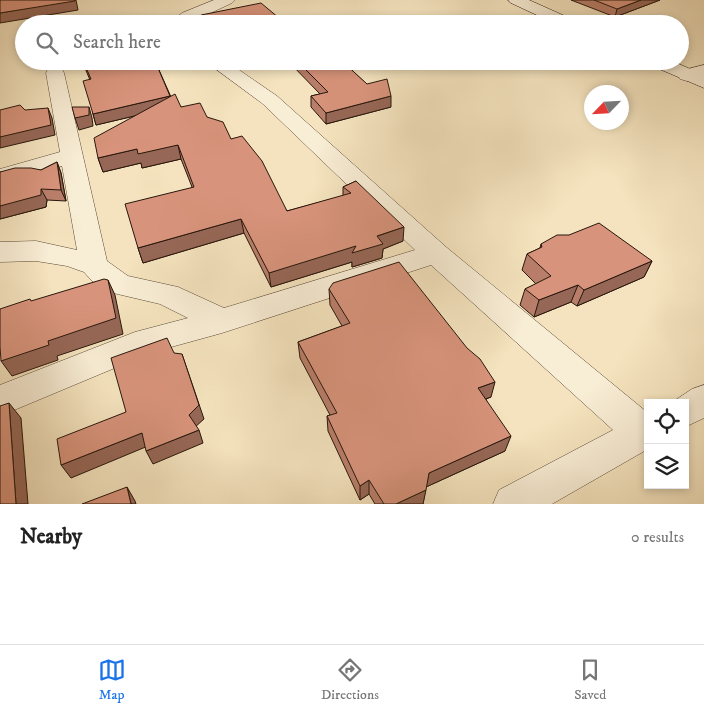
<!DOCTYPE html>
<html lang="en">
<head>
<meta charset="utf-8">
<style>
  :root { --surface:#fff; --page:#f2f2f2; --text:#222; --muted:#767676; --line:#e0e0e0; --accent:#1a73e8 }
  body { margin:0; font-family:"IM FELL DW Pica",serif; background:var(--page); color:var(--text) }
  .controls { position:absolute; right:15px; bottom:15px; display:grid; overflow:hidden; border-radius:0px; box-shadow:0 2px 8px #0003 }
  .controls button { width:45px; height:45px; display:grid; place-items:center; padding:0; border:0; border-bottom:1px solid var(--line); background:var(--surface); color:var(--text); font:25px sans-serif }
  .compass { position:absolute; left:584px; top:85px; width:45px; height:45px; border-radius:50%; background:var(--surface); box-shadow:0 2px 8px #0003; rotate:245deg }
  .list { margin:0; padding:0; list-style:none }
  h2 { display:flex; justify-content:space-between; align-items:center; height:65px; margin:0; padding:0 20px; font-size:21px }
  h2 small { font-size:16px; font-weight:400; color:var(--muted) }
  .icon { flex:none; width:28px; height:28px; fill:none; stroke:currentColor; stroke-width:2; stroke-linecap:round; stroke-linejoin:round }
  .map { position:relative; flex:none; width:704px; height:504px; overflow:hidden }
  .search { position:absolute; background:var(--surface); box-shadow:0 2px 8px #0003; left:15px; right:15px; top:15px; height:55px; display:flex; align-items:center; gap:12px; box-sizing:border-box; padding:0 18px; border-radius:28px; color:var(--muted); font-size:19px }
  .sheet { height:140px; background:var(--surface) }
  nav { display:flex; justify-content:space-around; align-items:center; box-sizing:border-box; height:70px; border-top:1px solid var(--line); background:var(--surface); font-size:14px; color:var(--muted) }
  nav a { display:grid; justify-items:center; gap:2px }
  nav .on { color:var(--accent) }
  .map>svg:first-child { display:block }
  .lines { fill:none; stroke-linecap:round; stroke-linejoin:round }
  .street-casing { stroke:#5b4a38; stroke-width:1 }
  .secondary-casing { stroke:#28170c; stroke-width:1 }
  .street { fill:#f8edd5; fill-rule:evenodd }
  .secondary { fill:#f8edd5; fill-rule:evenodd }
  .wall { fill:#b97e6a; stroke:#28170c }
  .shaded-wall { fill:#966756; stroke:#28170c }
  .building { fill:#d7937b; stroke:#28170c }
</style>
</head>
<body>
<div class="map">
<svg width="704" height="504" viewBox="0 0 704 504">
  <rect width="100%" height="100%" fill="#f4e3be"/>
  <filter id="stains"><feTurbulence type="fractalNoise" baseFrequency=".004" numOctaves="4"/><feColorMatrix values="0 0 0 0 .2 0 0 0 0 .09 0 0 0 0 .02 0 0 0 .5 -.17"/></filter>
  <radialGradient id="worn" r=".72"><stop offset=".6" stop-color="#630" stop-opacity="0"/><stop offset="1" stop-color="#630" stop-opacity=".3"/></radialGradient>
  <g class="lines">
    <defs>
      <path id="street" d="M 214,0 L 235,0 L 232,3 L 187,24 L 168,24 L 182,13 Z
        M 205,61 L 226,61 L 277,96 L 446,247 L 648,413 L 648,449 L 552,504 L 493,504 L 499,490 L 613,430 L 431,265 L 222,333 L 153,352 L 0,416 L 0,385 L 135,332 L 188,318 L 160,304 L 109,292 L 92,281 L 84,272 L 67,266 L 36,261 L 0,262 L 0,242 L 36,241 L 77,250 L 62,166 L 0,183 L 0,169 L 60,152 L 46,73 L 48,69 L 62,69 L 64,73 L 107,261 L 128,276 L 178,287 L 224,308 L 415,250 L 263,104 Z
        M 704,65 L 704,77 L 687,81 L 680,79 L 678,75 L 680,71 Z
        M 704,385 L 704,418 L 685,427 L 685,403 L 671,403 L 692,389 Z"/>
      <path id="secondary" d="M 508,0 L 529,0 L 576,21 L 578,24 L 556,24 L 511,3 Z
        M 647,61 L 672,61 L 704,75 L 704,88 L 650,65 Z"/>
    </defs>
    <use href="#street" class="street-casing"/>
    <use href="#secondary" class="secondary-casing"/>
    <use href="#street" class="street"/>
    <use href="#secondary" class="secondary"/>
  </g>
  <path class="wall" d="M 571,0 L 660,0 L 615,17 Z
    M 82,61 L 155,61 L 171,97 L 181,107 L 207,117 L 231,139 L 287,211 L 343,196 L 343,187 L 356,181 L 403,241 L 383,249 L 382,258 L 352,267 L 352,262 L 271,287 L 244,233 L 143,263 L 138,248 L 192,187 L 181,159 L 142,168 L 141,163 L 103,172 L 98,158 L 134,116 L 96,125 L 93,114 L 90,80 Z
    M 229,61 L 265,61 L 241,69 Z
    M 288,61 L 342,61 L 391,107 L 326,124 L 311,107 L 311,96 L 320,94 Z
    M 57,162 L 61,173 L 66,201 L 47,200 L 46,207 L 0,219 L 0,172 L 41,170 Z
    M 541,244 L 652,261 L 644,277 L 577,306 L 571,302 L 534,317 L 520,305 L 525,289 L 536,284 L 522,270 L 527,254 L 540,248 Z
    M 329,289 L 491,397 L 486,399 L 505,451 L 426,487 L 423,504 L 375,504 L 369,494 L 360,500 L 328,431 L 327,416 L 330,415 L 300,358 L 298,342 L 342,326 L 330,305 Z"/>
  <path class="shaded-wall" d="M 74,0 L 76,0 L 78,10 L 0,23 L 0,13 Z
    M 641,0 L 660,0 L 615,17 L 617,9 Z
    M 240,61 L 265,61 L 241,69 Z
    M 170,96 L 173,107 L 96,125 L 93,114 Z
    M 391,96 L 391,107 L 326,124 L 326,113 Z
    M 89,107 L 92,118 L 93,126 L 79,130 L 75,118 Z
    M 48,108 L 52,118 L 55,135 L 0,148 L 0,137 Z
    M 178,145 L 181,159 L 142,168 L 141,163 L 103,172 L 98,158 L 137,149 Z
    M 57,162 L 61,173 L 66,201 L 61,190 Z
    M 41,189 L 47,200 L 46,207 L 0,219 L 0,206 Z
    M 241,219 L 244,233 L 143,263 L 138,248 Z
    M 404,227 L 403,241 L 383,249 L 382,258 L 352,267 L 352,262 L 271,287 L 269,273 Z
    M 652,261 L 644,277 L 577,306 L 584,290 Z
    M 108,280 L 115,295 L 123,334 L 57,356 L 58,360 L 12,376 L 1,361 L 48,341 Z
    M 578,285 L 571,302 L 534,317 L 539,300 Z
    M 182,354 L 204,419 L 194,428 L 189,415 Z
    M 495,382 L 491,397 L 474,403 L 478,388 Z
    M 9,403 L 21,418 L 28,504 L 16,504 Z
    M 199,430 L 203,443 L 153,464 L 146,451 Z
    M 142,433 L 148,446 L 71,478 L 61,465 Z
    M 511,436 L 505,451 L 426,487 L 429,473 Z
    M 369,480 L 369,494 L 360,500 L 360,486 Z
    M 127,487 L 135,501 L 136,504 L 131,504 Z
    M 426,490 L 423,504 L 396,504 Z"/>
  <path class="building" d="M 0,0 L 74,0 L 75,1 L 0,13 Z
    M 594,0 L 641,0 L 617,9 Z
    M 261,3 L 285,23 L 288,22 L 290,24 L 195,24 L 191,21 L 203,19 L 201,15 Z
    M 83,61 L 155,61 L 170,96 L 93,114 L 83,81 L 91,79 Z
    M 297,61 L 342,61 L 367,84 L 387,79 L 391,96 L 326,113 L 311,96 L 328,92 Z
    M 175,94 L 181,107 L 200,103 L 207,117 L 223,122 L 231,139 L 242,136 L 262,161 L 287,211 L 351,193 L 343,187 L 356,181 L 404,227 L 377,236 L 383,244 L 352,253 L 356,246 L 269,273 L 241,219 L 138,248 L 125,204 L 194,187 L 178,145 L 138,154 L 137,149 L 98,158 L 94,138 Z
    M 20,105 L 25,110 L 48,108 L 51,125 L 0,137 L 0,110 Z
    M 72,107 L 89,107 L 89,115 L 75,118 Z
    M 57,162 L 61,190 L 41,189 L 41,195 L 0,206 L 0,172 L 15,168 L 31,168 L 41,170 Z
    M 599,223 L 652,261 L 584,290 L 578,285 L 539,300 L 525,289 L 551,276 L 527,254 L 542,247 L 541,244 L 557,235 L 569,235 Z
    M 399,262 L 467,348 L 480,359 L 495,382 L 478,388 L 511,436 L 429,473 L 426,490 L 396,504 L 384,504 L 369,480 L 360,486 L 327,416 L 337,413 L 298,342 L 350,323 L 329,289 L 333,283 Z
    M 104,279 L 108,280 L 116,318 L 48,341 L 49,345 L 1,361 L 0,346 L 0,309 L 30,299 L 31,301 Z
    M 167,338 L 174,353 L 182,354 L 199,405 L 189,415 L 199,430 L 146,451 L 142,433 L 61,465 L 57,439 L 126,412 L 111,358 Z
    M 9,403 L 16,504 L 0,504 L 0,406 Z
    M 127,487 L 131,504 L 82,504 Z"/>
  <rect width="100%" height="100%" filter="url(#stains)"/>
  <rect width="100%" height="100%" fill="url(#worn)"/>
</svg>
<div class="controls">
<button><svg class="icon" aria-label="locate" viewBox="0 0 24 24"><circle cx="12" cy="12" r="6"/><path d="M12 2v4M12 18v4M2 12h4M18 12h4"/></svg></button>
<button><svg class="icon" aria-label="layers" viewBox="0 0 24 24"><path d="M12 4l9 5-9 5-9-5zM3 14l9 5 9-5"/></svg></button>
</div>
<svg class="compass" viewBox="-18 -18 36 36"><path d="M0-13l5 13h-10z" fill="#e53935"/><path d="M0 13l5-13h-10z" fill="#767676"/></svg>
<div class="search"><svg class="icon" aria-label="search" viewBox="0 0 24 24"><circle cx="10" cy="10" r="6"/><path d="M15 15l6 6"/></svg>Search here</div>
</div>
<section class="sheet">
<h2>Nearby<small>0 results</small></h2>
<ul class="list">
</ul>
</section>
<nav>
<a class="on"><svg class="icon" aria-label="map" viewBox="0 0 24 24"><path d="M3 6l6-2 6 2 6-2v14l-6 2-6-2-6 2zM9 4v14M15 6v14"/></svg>Map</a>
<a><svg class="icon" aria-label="directions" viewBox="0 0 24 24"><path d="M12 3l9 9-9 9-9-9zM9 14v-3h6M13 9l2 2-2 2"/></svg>Directions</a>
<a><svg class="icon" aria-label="saved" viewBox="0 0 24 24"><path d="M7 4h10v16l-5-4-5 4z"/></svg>Saved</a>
</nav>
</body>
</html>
